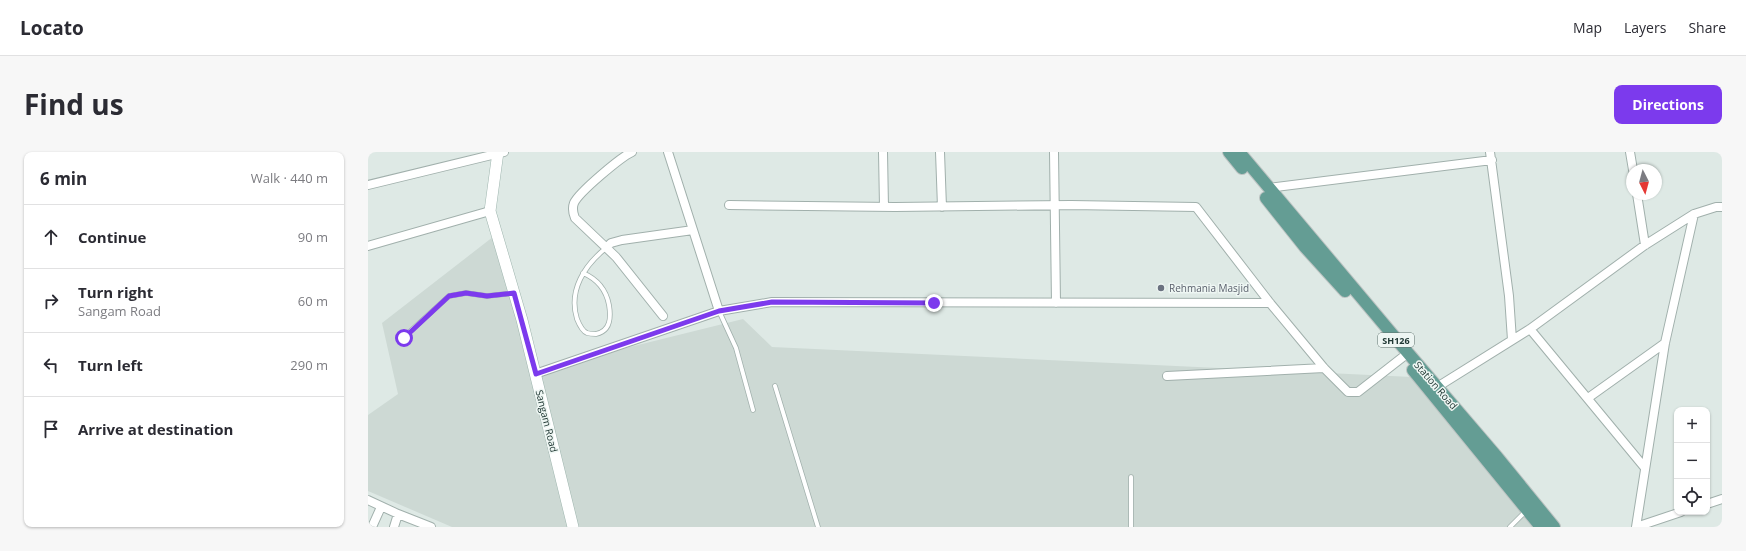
<!DOCTYPE html>
<html lang="en">
<head>
<meta charset="utf-8">
<style>
  :root { --surface:#fff; --page:#f7f7f7; --text:#2b2b33; --muted:#7c7c81; --line:#e1e1e2; --accent:#7c3aed }
  body { margin:0; font-family:"Open Sans",sans-serif; background:var(--page); color:var(--text) }
  .controls { position:absolute; right:12px; bottom:12px; display:grid; overflow:hidden; border-radius:8px; box-shadow:0 1px 3px #0004 }
  .controls button { width:36px; height:36px; display:grid; place-items:center; padding:0; border:0; border-bottom:1px solid var(--line); background:var(--surface); color:var(--text); font:20px sans-serif }
  .compass { position:absolute; left:1258px; top:12px; width:36px; height:36px; border-radius:50%; background:var(--surface); box-shadow:0 1px 3px #0004; rotate:174deg }
  .stop { position:absolute; width:12px; height:12px; margin:-9px; border:3px solid #7c3aed; border-radius:50%; background:#fff }
  .stop.end { background:#7c3aed; border-color:#fff; box-shadow:0 1px 4px #0008 }
  .list { margin:0; padding:0; list-style:none }
  h2 { display:flex; justify-content:space-between; align-items:center; height:52px; margin:0; padding:0 16px; font-size:17px }
  h2 small { font-size:13px; font-weight:400; color:var(--muted) }
  .list li { display:grid; grid-template-columns:26px 1fr auto; gap:12px; align-items:center; box-sizing:border-box; height:64px; padding:0 16px; border-top:1px solid var(--line) }
  .list b { display:block; font-size:15px; white-space:nowrap }
  .list p { margin:0; font-size:13px; white-space:nowrap; color:var(--muted) }
  .list em { font-size:13px; font-style:normal; color:var(--muted) }
  .icon { flex:none; width:22px; height:22px; fill:none; stroke:currentColor; stroke-width:2; stroke-linecap:round; stroke-linejoin:round }
  .map { position:relative; flex:none; width:1354px; height:375px; overflow:hidden; border-radius:8px }
  header { display:flex; align-items:center; gap:24px; box-sizing:border-box; height:56px; padding:0 20px; background:var(--surface); border-bottom:1px solid var(--line) }
  header strong { font-size:19px }
  nav { display:flex; gap:22px; margin-inline-start:auto; font-size:14px }
  .intro { display:flex; align-items:center; justify-content:space-between; box-sizing:border-box; height:96px; padding:0 24px }
  h1 { margin:0; font-size:28px }
  .button { padding:10px 18px; border-radius:8px; background:var(--accent); color:#fff; font-size:14px; font-weight:700 }
  main { display:flex; gap:24px; padding:0 24px }
  aside { flex:1; background:var(--surface); border-radius:8px; box-shadow:0 1px 3px #0004 }
  .map>svg:first-child { display:block }
  .built { fill:#cdd9d4 }
  .lines { fill:none; stroke-linecap:round; stroke-linejoin:round }
  .lane-casing { stroke:#a1b0ac; stroke-width:5.5 }
  .street-casing { stroke:#a1b0ac; stroke-width:10 }
  .secondary-casing { stroke:#9eb5ae; stroke-width:12 }
  .primary-casing { stroke:#bcc3c2; stroke-width:14 }
  .lane { stroke:#fff; stroke-width:4 }
  .street { stroke:#fff; stroke-width:8 }
  .secondary { stroke:#fff; stroke-width:11 }
  .primary { stroke:#649d94; stroke-width:12 }
  .route { stroke:#7c3aed; stroke-width:5 }
  .worship-dot { fill:#6b7280; stroke:#eef6f3; stroke-width:1.5 }
  .labels { text-anchor:middle; dominant-baseline:central; stroke-width:3; stroke-linejoin:round; paint-order:stroke }
  .shield { fill:#eef6f3; stroke:#5e716d; stroke-width:1 }
  .shield-label { font-size:9px; font-weight:bold; fill:#203834 }
  .worship-label { font-size:10px; fill:#5b616d; stroke:#eef6f3; text-anchor:start }
  .street-label { font-size:10px; fill:#203834; stroke:#eef6f3 }
</style>
</head>
<body>
<header>
<strong>Locato</strong>
<nav><a>Map</a><a>Layers</a><a>Share</a></nav>
</header>
<div class="intro"><h1>Find us</h1><a class="button">Directions</a></div>
<main>
<aside>
<h2>6 min<small>Walk · 440 m</small></h2>
<ul class="list">
<li><svg class="icon" aria-label="ahead" viewBox="0 0 24 24"><path d="M12 20V5M6 11l6-6 6 6"/></svg><div><b>Continue</b></div><em>90 m</em></li>
<li><svg class="icon" aria-label="right" viewBox="0 0 24 24"><path d="M7 20v-9h11M14 6l5 5-5 5"/></svg><div><b>Turn right</b><p>Sangam Road</p></div><em>60 m</em></li>
<li><svg class="icon" aria-label="left" viewBox="0 0 24 24"><path d="M17 20v-9H6M10 6l-5 5 5 5"/></svg><div><b>Turn left</b></div><em>290 m</em></li>
<li><svg class="icon" aria-label="arrive" viewBox="0 0 24 24"><path d="M6 21V4h12l-3 4 3 4H6"/></svg><div><b>Arrive at destination</b></div></li>
</ul>
</aside>
<div class="map">
<svg width="1354" height="375" viewBox="0 0 1354 375">
  <rect width="100%" height="100%" fill="#dee9e5"/>
  <path class="built" d="M 130,81 L 169,218 L 375,167 L 404,195 L 1044,225 L 1165,375 L 84,375 L 0,339 L 0,263 L 30,242 L 14,171 Z"/>
  <g class="lines">
    <defs>
      <path id="lane" d="M 215,121 C 229,127 238,137 241,153 C 243,165 243,179 228,182 C 225,182 222,182 219,181 C 214,179 211,172 209,167 C 200,138 217,113 238,96
        M 351,159 L 368,196 L 385,258
        M 36,185 L 81,144 L 98,141 L 119,144 L 146,141
        M 407,234 L 450,375
        M 763,325 L 763,375
        M 1142,375 L 1159,358"/>
      <path id="street" d="M 264,0 C 253,5 211,40 206,51 C 204,56 205,61 207,66 L 248,105 L 295,164
        M 300,0 L 351,159
        M 515,0 L 516,55
        M 572,0 L 574,55
        M 686,0 L 688,151
        M 1122,0 L 1141,144 L 1144,188
        M 1262,0 L 1265,18
        M 0,33 L 136,0
        M 900,36 L 1124,8
        M 1269,42 L 1277,93
        M 361,53 L 527,55 L 703,53 L 828,55 L 902,151 L 956,216 L 980,240 L 990,240 L 1040,201
        M 0,94 L 122,59
        M 238,96 L 243,91 L 254,88 L 325,78
        M 1162,177 L 1277,316
        M 167,222 L 351,159 L 404,150 L 902,151
        M 799,224 L 956,216
        M 1066,237 L 1162,177 L 1277,93 L 1326,62 L 1348,55 L 1354,55
        M 1220,246 L 1297,191
        M 0,348 L 30,362 L 63,375
        M 1339,352 L 1354,347
        M 4,375 L 13,355
        M 26,375 L 30,362
        M 1268,375 L 1297,191 L 1326,62
        M 1268,375 L 1313,360"/>
      <path id="secondary" d="M 130,0 L 122,59 L 154,168 L 205,375"/>
      <path id="primary" d="M 861,0 L 874,16
        M 871,0 L 1040,201 L 1129,305 L 1186,375
        M 898,46 L 937,95 L 977,139
        M 1045,218 L 1173,375"/>
    </defs>
    <use href="#lane" class="lane-casing"/>
    <use href="#street" class="street-casing"/>
    <use href="#secondary" class="secondary-casing"/>
    <use href="#primary" class="primary-casing"/>
    <use href="#lane" class="lane"/>
    <use href="#street" class="street"/>
    <use href="#secondary" class="secondary"/>
    <use href="#primary" class="primary"/>
  </g>
  <g class="lines">
    <path class="route" d="M 36,186 L 81,144 L 98,141 L 119,144 L 146,141 L 168,222 L 351,159 L 404,150 L 566,151"/>
  </g>
  <circle class="worship-dot" cx="793" cy="136" r="4"/>
  <g class="labels">
    <rect class="shield" x="1010" y="181" width="36" height="14" rx="3"/>
    <g class="shield-label">
      <text x="1028" y="188">SH126</text>
    </g>
    <g class="worship-label">
      <text x="801" y="136">Rehmania Masjid</text>
    </g>
    <g class="street-label">
      <text transform="translate(1068 233) rotate(49)">Station Road</text>
      <text transform="translate(179 269) rotate(76)">Sangam Road</text>
    </g>
  </g>
</svg>
<div class="controls">
<button>+</button>
<button>−</button>
<button><svg class="icon" aria-label="locate" viewBox="0 0 24 24"><circle cx="12" cy="12" r="6"/><path d="M12 2v4M12 18v4M2 12h4M18 12h4"/></svg></button>
</div>
<svg class="compass" viewBox="-18 -18 36 36"><path d="M0-13l5 13h-10z" fill="#e53935"/><path d="M0 13l5-13h-10z" fill="#7c7c81"/></svg>
<div class="stop" style="left:36px;top:186px"></div>
<div class="stop end" style="left:566px;top:151px"></div>
</div>
</main>
</body>
</html>
